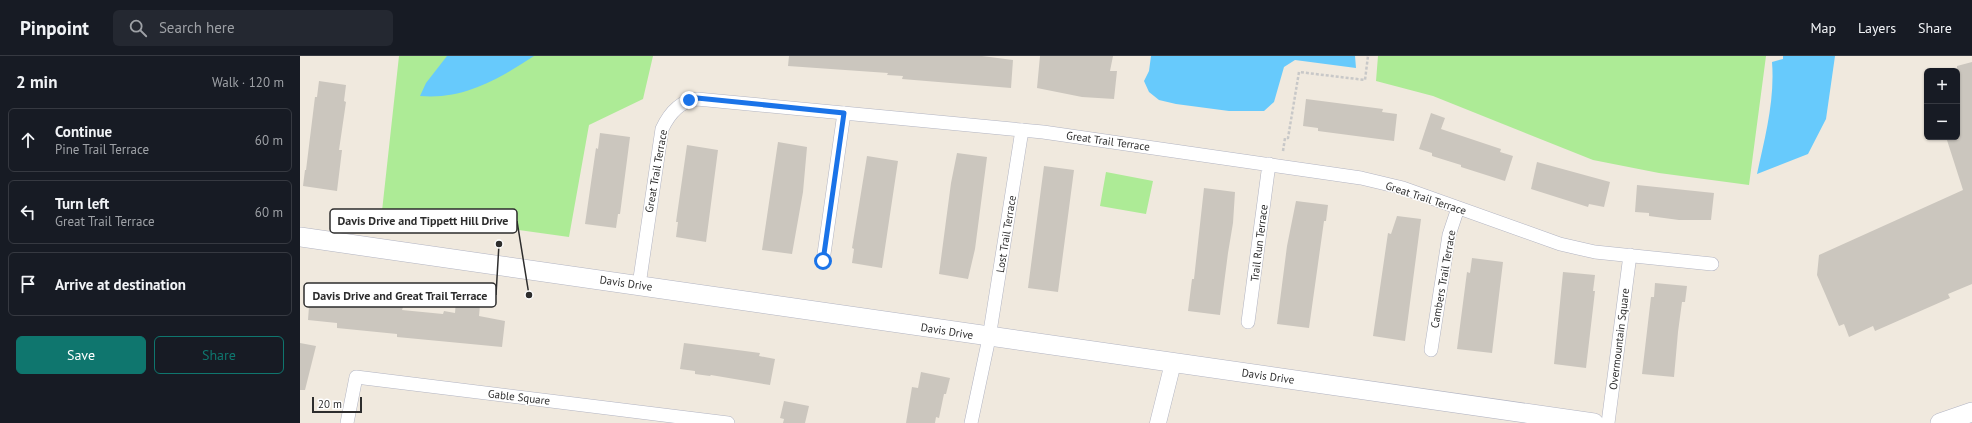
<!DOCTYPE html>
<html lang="en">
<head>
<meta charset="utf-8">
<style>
  :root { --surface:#171b24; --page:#242831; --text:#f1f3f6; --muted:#9ea1a6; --line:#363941; --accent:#0f766e }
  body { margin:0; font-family:"PT Sans",sans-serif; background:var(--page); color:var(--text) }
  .controls { position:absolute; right:12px; top:12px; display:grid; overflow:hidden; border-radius:6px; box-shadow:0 1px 3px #0004 }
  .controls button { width:36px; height:36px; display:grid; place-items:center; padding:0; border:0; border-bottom:1px solid var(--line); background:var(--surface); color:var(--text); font:20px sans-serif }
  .scale { position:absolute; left:12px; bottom:10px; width:50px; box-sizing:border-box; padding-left:4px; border:2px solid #2d2d2d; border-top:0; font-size:11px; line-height:14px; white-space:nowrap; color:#2d2d2d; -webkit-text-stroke:3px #fff; paint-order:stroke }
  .stop { position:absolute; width:12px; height:12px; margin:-9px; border:3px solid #1a73e8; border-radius:50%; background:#fff }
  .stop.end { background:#1a73e8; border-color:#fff; box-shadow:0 1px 4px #0008 }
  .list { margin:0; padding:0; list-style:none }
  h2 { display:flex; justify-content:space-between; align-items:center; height:52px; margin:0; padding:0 16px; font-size:17px }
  h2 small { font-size:13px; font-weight:400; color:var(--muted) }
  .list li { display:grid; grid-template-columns:26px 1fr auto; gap:12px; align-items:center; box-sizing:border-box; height:64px; margin:0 8px 8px; padding:0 8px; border:1px solid var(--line); border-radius:6px }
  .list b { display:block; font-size:15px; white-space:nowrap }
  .list p { margin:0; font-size:13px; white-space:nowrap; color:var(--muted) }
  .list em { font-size:13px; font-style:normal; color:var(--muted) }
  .actions { display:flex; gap:8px; padding:12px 16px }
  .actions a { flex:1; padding:9px 0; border:1px solid var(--accent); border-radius:6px; text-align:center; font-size:14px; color:var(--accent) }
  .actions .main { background:var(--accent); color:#fff }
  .icon { flex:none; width:22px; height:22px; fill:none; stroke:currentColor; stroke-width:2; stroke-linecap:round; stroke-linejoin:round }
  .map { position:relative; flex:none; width:1672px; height:367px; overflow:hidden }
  header { display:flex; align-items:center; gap:24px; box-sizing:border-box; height:56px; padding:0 20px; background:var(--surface); border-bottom:1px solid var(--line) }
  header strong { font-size:19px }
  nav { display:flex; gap:22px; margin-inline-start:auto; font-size:14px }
  .search { width:280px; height:36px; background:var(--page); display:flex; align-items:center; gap:10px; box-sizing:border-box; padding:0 14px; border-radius:6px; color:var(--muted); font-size:15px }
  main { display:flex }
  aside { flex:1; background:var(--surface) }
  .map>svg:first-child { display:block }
  .green { fill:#adeb96 }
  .water { fill:#67cafc }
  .building { fill:#cbc6be }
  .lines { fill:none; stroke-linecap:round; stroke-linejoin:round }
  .minor-casing { stroke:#b2b4c2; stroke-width:14 }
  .tertiary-casing { stroke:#b2b4c2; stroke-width:17 }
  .secondary-casing { stroke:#b2b4c2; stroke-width:20 }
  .path { stroke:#c8c8c8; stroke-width:2.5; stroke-dasharray:3 2; stroke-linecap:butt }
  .minor { stroke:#fff; stroke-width:13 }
  .tertiary { stroke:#fff; stroke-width:16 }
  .secondary { stroke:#fff; stroke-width:19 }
  .route { stroke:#1a73e8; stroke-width:5 }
  .labels { text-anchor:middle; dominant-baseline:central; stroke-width:3; stroke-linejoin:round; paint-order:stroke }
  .street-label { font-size:11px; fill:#2d2d2d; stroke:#fff }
  .leader { fill:none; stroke:#2d2d2d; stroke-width:1.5 }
  .callout-dot { fill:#2d2d2d; stroke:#fff; stroke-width:1.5 }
  .callout { fill:#fff; stroke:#2d2d2d; stroke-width:1.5 }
  .callout-label { font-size:12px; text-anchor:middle; font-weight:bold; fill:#2d2d2d }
</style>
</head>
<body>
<header>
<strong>Pinpoint</strong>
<div class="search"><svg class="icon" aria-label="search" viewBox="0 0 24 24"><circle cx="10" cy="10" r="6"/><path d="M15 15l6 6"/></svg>Search here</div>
<nav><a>Map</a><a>Layers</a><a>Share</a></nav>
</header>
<main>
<aside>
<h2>2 min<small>Walk · 120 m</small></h2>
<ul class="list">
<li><svg class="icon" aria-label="ahead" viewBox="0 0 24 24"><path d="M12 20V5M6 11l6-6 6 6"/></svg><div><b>Continue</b><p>Pine Trail Terrace</p></div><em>60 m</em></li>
<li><svg class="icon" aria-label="left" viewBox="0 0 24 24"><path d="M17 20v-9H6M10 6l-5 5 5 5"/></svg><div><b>Turn left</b><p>Great Trail Terrace</p></div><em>60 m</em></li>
<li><svg class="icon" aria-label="arrive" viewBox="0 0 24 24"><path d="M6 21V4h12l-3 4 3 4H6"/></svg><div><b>Arrive at destination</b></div></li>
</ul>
<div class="actions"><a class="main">Save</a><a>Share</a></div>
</aside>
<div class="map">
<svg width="1672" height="367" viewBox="0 0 1672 367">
  <rect width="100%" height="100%" fill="#f0e9de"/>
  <path class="green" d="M 99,0 L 353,0 L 343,43 L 289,69 L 269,181 L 82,155 Z
    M 1078,0 L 1466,0 L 1449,129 L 1359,117 L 1293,104 L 1133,40 L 1076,25 Z
    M 806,116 L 853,125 L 846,158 L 800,150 Z"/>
  <path class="water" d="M 147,0 L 234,0 C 199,23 164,44 120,40 L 126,27 Z
    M 851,0 L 1055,0 L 1056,12 L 995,4 L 984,11 L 974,46 L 964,55 L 929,55 L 876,48 L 859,44 L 849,36 L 844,25 L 849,15 Z
    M 1483,0 L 1535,0 L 1526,63 L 1508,98 L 1457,118 C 1465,81 1475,44 1472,6 L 1483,3 Z"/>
  <path class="building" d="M 489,0 L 682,0 L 713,4 L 711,32 L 602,23 L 603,20 L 587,19 L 588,17 L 488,10 Z
    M 740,0 L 813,0 L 810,15 L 817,15 L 814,43 L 782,41 L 737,32 Z
    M 1672,6 L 1672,228 L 1648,238 L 1650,242 L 1575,275 L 1573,270 L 1549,281 L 1544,268 L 1539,270 L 1517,219 L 1519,199 L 1663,134 L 1646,81 L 1657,81 L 1657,10 Z
    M 19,25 L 46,29 L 44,45 L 46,46 L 39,94 L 42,94 L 37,135 L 3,130 L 5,114 L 6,114 L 15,41 L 17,41 Z
    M 1006,43 L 1083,53 L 1082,56 L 1097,58 L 1094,85 L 1018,75 L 1018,72 L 1003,70 Z
    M 1131,57 L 1145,62 L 1141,73 L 1201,93 L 1200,96 L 1213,100 L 1205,125 L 1161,111 L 1161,109 L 1132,100 L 1132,97 L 1119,93 Z
    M 300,77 L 330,81 L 320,158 L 318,158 L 316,172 L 285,168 L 296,92 L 298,93 Z
    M 478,86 L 507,91 L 503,136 L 492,198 L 462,194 Z
    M 387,89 L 418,94 L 406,186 L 376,181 L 378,166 L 376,166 Z
    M 657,97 L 687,101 L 675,193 L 668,223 L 639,218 L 651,127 Z
    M 567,100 L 598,105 L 582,212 L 552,207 L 554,193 L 552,192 Z
    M 1237,106 L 1310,126 L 1304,151 L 1289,148 L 1288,151 L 1231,133 Z
    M 744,110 L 774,114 L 758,236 L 728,232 Z
    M 1337,129 L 1414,137 L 1411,164 L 1379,164 L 1349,160 L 1349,157 L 1335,156 Z
    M 904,132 L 935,136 L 933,167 L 928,197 L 920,259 L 888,255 L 892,223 L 894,223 Z
    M 996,145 L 1028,149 L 1026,165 L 1024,165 L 1009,272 L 977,268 L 987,190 Z
    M 1097,160 L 1121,163 L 1105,285 L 1073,280 L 1088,177 L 1091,178 Z
    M 1172,202 L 1203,206 L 1192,297 L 1157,293 L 1167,216 L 1170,217 Z
    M 1263,216 L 1295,219 L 1293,235 L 1295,235 L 1286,312 L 1254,308 Z
    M 1355,227 L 1387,230 L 1385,246 L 1382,246 L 1378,276 L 1374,321 L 1342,318 L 1351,241 L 1354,241 Z
    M 10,237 L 26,239 L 26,241 L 42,244 L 72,247 L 72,249 L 103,251 L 102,254 L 143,258 L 144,255 L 155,257 L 156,245 L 180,249 L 179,260 L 205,265 L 202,291 L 97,281 L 97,278 L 37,272 L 37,267 L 8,264 Z
    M 0,287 L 16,290 L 5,334 L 0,334 Z
    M 384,287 L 460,297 L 459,300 L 475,303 L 470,329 L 411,319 L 410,320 L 395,318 L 395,315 L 380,313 Z
    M 621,316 L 650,322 L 646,338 L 644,338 L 639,362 L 636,361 L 635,367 L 606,367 L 612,331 L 618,332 Z
    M 484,345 L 509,350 L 505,367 L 483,367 L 484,363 L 480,362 Z"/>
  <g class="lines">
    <defs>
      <path id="minor" d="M 523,205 L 544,57
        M 339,229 L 362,73 C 369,58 380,45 397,43 L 743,76 L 1061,122 L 1103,132 L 1260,188 L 1295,196 L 1412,208
        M 948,266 L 969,108
        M 1131,294 L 1149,179 L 1158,152
        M 47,367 L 56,321 L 428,367
        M 671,367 L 689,282 L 722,74
        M 1308,367 L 1330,199"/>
      <path id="tertiary" d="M 858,367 L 873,307"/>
      <path id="secondary" d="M 0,181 L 1294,367
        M 1640,367 L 1672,356"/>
    </defs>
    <use href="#minor" class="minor-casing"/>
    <use href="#tertiary" class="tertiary-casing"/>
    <use href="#secondary" class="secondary-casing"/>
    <path class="path" d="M 983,95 L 985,82 L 988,82 L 999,16 L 1065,24 L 1068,0"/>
    <use href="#minor" class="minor"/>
    <use href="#tertiary" class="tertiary"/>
    <use href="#secondary" class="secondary"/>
  </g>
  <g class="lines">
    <path class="route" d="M 389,44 L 397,42 L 544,57 L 523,205"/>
  </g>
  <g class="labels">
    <g class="street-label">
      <text transform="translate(808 85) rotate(8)">Great Trail Terrace</text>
      <text transform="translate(356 115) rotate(-80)">Great Trail Terrace</text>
      <text transform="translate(1126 142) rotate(18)">Great Trail Terrace</text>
      <text transform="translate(706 178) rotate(-81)">Lost Trail Terrace</text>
      <text transform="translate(959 187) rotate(-83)">Trail Run Terrace</text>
      <text transform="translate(1143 223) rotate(-80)">Cambers Trail Terrace</text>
      <text transform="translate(326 227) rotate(8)">Davis Drive</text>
      <text transform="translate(647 275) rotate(9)">Davis Drive</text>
      <text transform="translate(1319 283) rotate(-83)">Overmountain Square</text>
      <text transform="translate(968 320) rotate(8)">Davis Drive</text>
      <text transform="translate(219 341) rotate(7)">Gable Square</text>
    </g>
  </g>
  <path class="leader" d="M229 239L217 165M199 188L196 239"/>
  <g class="callout-dot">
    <circle cx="229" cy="239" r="4"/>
    <circle cx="199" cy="188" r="4"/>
  </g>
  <g class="callout">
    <rect x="30" y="153" width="187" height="24" rx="4"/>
    <rect x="4" y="227" width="192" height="24" rx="4"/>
  </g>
  <g class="callout-label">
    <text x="123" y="169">Davis Drive and Tippett Hill Drive</text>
    <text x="100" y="244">Davis Drive and Great Trail Terrace</text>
  </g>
</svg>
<div class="controls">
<button>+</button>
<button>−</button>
</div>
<div class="scale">20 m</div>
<div class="stop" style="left:523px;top:205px"></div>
<div class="stop end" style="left:389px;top:44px"></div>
</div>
</main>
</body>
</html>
